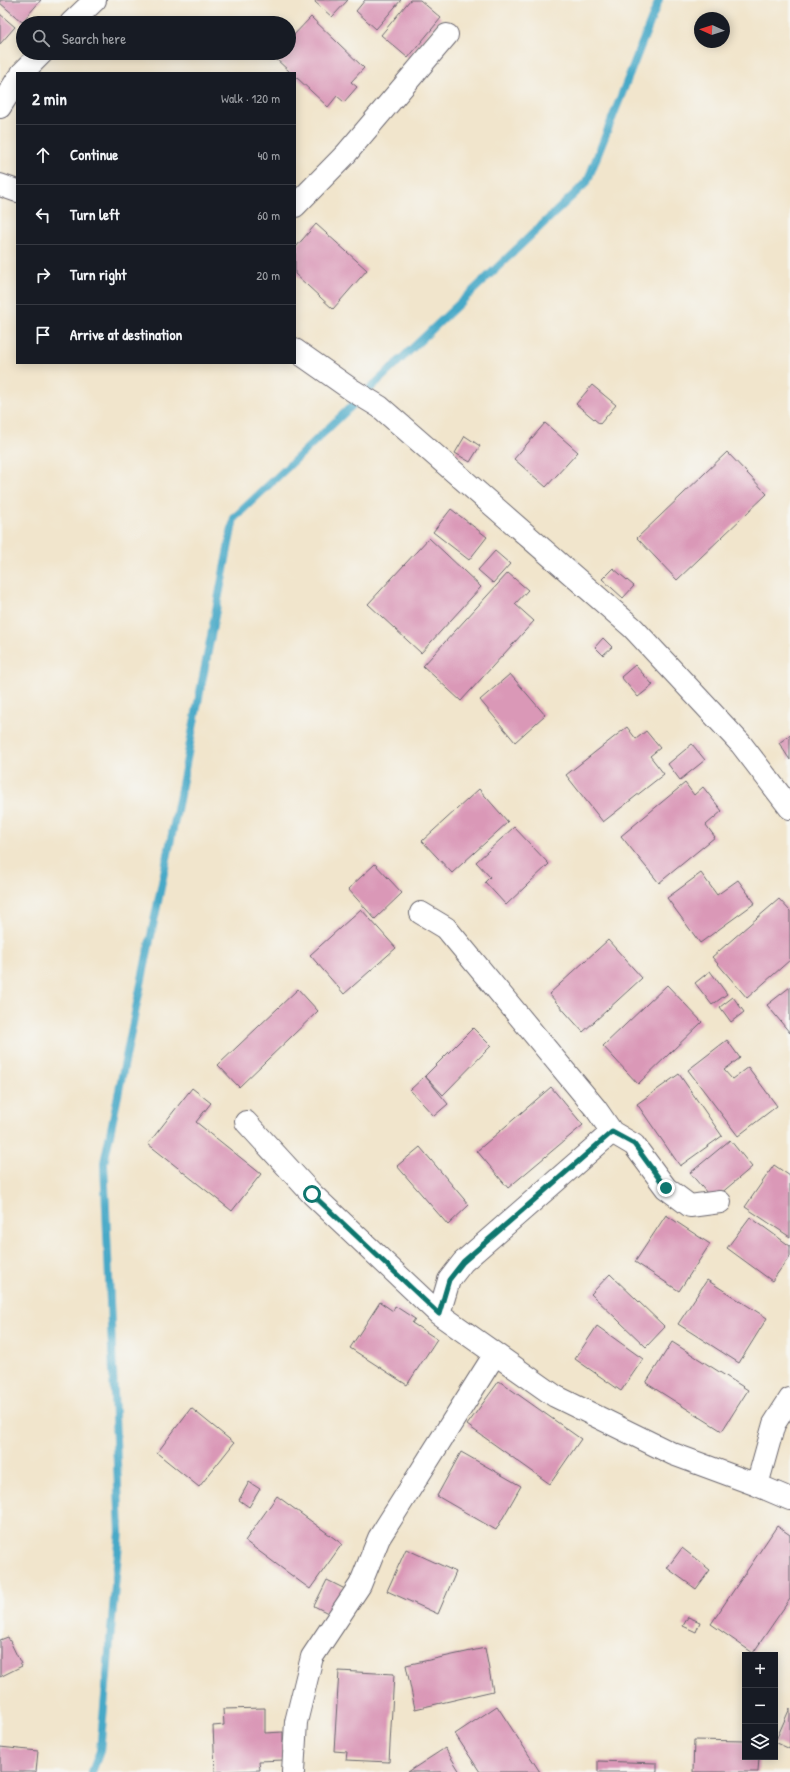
<!DOCTYPE html>
<html lang="en">
<head>
<meta charset="utf-8">
<style>
  :root { --surface:#171b24; --page:#20242c; --text:#f1f3f6; --muted:#9ea1a6; --line:#363941 }
  body { margin:0; font-family:"Patrick Hand",sans-serif; background:var(--page); color:var(--text) }
  .controls { position:absolute; right:12px; bottom:12px; display:grid; overflow:hidden; border-radius:0px; box-shadow:0 2px 10px #0003 }
  .controls button { width:36px; height:36px; display:grid; place-items:center; padding:0; border:0; border-bottom:1px solid var(--line); background:var(--surface); color:var(--text); font:20px sans-serif }
  .compass { position:absolute; left:694px; top:12px; width:36px; height:36px; border-radius:50%; background:var(--surface); box-shadow:0 2px 10px #0003; rotate:273deg }
  .stop { position:absolute; width:12px; height:12px; margin:-9px; border:3px solid #0f766e; border-radius:50%; background:#fff }
  .stop.end { background:#0f766e; border-color:#fff; box-shadow:0 1px 4px #0008 }
  .list { margin:0; padding:0; list-style:none }
  h2 { display:flex; justify-content:space-between; align-items:center; height:52px; margin:0; padding:0 16px; font-size:17px }
  h2 small { font-size:13px; font-weight:400; color:var(--muted) }
  .list li { display:grid; grid-template-columns:26px 1fr auto; gap:12px; align-items:center; box-sizing:border-box; height:60px; padding:0 16px; border-top:1px solid var(--line) }
  .list b { display:block; font-size:15px; white-space:nowrap }
  .list em { font-size:13px; font-style:normal; color:var(--muted) }
  .icon { flex:none; width:22px; height:22px; fill:none; stroke:currentColor; stroke-width:2; stroke-linecap:round; stroke-linejoin:round }
  .map { position:relative; flex:none; width:790px; height:1772px; overflow:hidden }
  .search { position:absolute; background:var(--surface); box-shadow:0 2px 10px #0003; left:16px; top:16px; width:280px; height:44px; display:flex; align-items:center; gap:10px; box-sizing:border-box; padding:0 14px; border-radius:22px; color:var(--muted); font-size:15px }
  .panel { position:absolute; background:var(--surface); box-shadow:0 2px 10px #0003; left:16px; top:72px; width:280px; height:292px; border-radius:0px }
  .map>svg:first-child { display:block }
  .lines { fill:none; stroke-linecap:round; stroke-linejoin:round }
  .stream { stroke:#47a9c7; stroke-width:8 }
  .building { fill:#da98b7 }
  .minor-casing { stroke:#6a666e; stroke-width:24 }
  .minor { stroke:#fff; stroke-width:22 }
  .route { stroke:#0f766e; stroke-width:5 }
</style>
</head>
<body>
<div class="map">
<svg width="790" height="1772" viewBox="0 0 790 1772">
  <rect width="100%" height="100%" fill="#f6f6f2"/>
  <filter id="ink" filterUnits="userSpaceOnUse"><feTurbulence type="fractalNoise" baseFrequency=".025" numOctaves="2"/><feDisplacementMap in="SourceGraphic" scale="8" xChannelSelector="R" yChannelSelector="G"/><feConvolveMatrix kernelMatrix="1 2 1 2 8 2 1 2 1" color-interpolation-filters="sRGB"/></filter>
  <filter id="wash" filterUnits="userSpaceOnUse"><feTurbulence type="fractalNoise" baseFrequency=".012" numOctaves="4" result="noise"/><feDisplacementMap in="SourceGraphic" scale="16" xChannelSelector="R" yChannelSelector="G"/><feGaussianBlur stdDeviation="0.9" result="paint"/><feColorMatrix in="noise" values="0 0 0 0 0 0 0 0 0 0 0 0 0 0 0 0 0 1.4 0 .05"/><feComposite in="paint" operator="in"/></filter>
  <g filter="url(#wash)">
    <rect width="100%" height="100%" fill="#f1e5cc"/>
    <g class="lines">
      <path class="stream" d="M 92,1772 L 100,1751 L 120,1532 L 104,1163 L 177,810 L 234,518 L 587,182 L 659,0"/>
    </g>
    <g id="blocks">
      <path class="building" d="M 0,0 L 41,0 L 22,22 L 0,3 Z
        M 316,0 L 348,0 L 332,17 L 315,2 Z
        M 365,0 L 401,0 L 376,29 L 356,11 Z
        M 410,0 L 420,0 L 441,18 L 408,58 L 381,35 Z
        M 0,14 L 15,27 L 0,44 Z
        M 311,17 L 364,68 L 351,82 L 357,87 L 344,102 L 337,96 L 328,107 L 295,76 L 295,73 L 291,73 L 274,57 L 277,53 L 289,53 L 289,40 Z
        M 316,224 L 367,270 L 333,309 L 295,274 L 295,248 Z
        M 592,385 L 616,405 L 600,424 L 576,404 Z
        M 545,423 L 578,452 L 546,487 L 514,459 Z
        M 465,436 L 480,446 L 470,462 L 455,453 Z
        M 727,452 L 767,494 L 677,580 L 637,538 Z
        M 451,509 L 487,537 L 469,560 L 433,532 Z
        M 429,538 L 481,587 L 421,653 L 368,604 Z
        M 495,551 L 510,564 L 493,583 L 478,570 Z
        M 613,568 L 634,586 L 623,598 L 602,579 Z
        M 508,573 L 528,590 L 515,604 L 534,621 L 461,701 L 423,666 Z
        M 603,638 L 612,647 L 603,655 L 595,647 Z
        M 635,665 L 653,685 L 638,697 L 621,677 Z
        M 510,674 L 545,715 L 515,742 L 480,700 Z
        M 627,727 L 636,739 L 646,731 L 660,748 L 650,756 L 664,774 L 603,822 L 566,775 Z
        M 790,735 L 790,760 L 779,743 Z
        M 692,744 L 705,760 L 680,780 L 668,764 Z
        M 685,783 L 694,795 L 703,787 L 722,811 L 706,825 L 715,837 L 659,883 L 621,836 Z
        M 479,789 L 508,822 L 452,873 L 422,841 Z
        M 514,827 L 549,864 L 506,905 L 485,882 L 490,877 L 476,862 Z
        M 375,864 L 402,893 L 375,919 L 348,889 Z
        M 701,873 L 717,895 L 738,880 L 755,903 L 700,943 L 667,898 Z
        M 779,899 L 790,911 L 790,960 L 747,998 L 712,957 Z
        M 361,909 L 396,948 L 344,994 L 310,955 Z
        M 608,940 L 642,978 L 583,1032 L 549,994 Z
        M 710,971 L 727,994 L 712,1005 L 695,983 Z
        M 667,985 L 702,1022 L 638,1084 L 603,1046 Z
        M 790,987 L 790,1033 L 767,1005 Z
        M 298,989 L 318,1011 L 239,1087 L 218,1065 Z
        M 733,997 L 744,1012 L 731,1022 L 720,1007 Z
        M 473,1028 L 491,1046 L 443,1095 L 425,1076 Z
        M 727,1040 L 740,1058 L 724,1070 L 732,1079 L 748,1067 L 777,1106 L 738,1136 L 688,1070 Z
        M 679,1074 L 722,1136 L 680,1166 L 637,1104 Z
        M 425,1076 L 448,1104 L 434,1116 L 410,1090 Z
        M 551,1087 L 583,1125 L 508,1188 L 477,1151 Z
        M 192,1088 L 211,1103 L 196,1122 L 261,1174 L 232,1211 L 148,1144 Z
        M 730,1140 L 752,1167 L 713,1200 L 690,1173 Z
        M 420,1147 L 469,1205 L 448,1225 L 397,1166 Z
        M 774,1165 L 790,1176 L 790,1237 L 745,1207 Z
        M 666,1215 L 710,1244 L 679,1291 L 635,1262 Z
        M 750,1217 L 790,1246 L 790,1256 L 772,1281 L 727,1248 Z
        M 610,1274 L 665,1327 L 646,1347 L 591,1294 Z
        M 707,1280 L 767,1318 L 739,1363 L 678,1324 Z
        M 380,1302 L 393,1311 L 395,1306 L 415,1319 L 412,1323 L 437,1339 L 407,1385 L 350,1348 Z
        M 597,1326 L 643,1359 L 621,1391 L 575,1359 Z
        M 672,1342 L 748,1390 L 722,1431 L 646,1383 Z
        M 499,1381 L 581,1439 L 550,1484 L 467,1425 Z
        M 191,1408 L 234,1443 L 199,1487 L 157,1453 Z
        M 461,1452 L 521,1486 L 496,1530 L 437,1496 Z
        M 249,1482 L 260,1489 L 249,1507 L 239,1500 Z
        M 277,1496 L 342,1544 L 310,1589 L 245,1541 Z
        M 777,1526 L 790,1535 L 790,1599 L 753,1653 L 711,1624 Z
        M 682,1548 L 710,1570 L 696,1589 L 667,1568 Z
        M 406,1549 L 456,1572 L 438,1614 L 387,1591 Z
        M 327,1580 L 345,1589 L 332,1615 L 314,1606 Z
        M 688,1617 L 700,1622 L 696,1632 L 683,1626 Z
        M 8,1637 L 22,1666 L 0,1677 L 0,1640 Z
        M 485,1648 L 493,1691 L 415,1709 L 406,1665 Z
        M 339,1671 L 394,1674 L 389,1762 L 346,1760 L 347,1752 L 334,1751 Z
        M 497,1706 L 540,1772 L 480,1772 L 455,1734 Z
        M 265,1708 L 265,1733 L 283,1732 L 283,1760 L 259,1761 L 260,1770 L 215,1772 L 213,1726 L 224,1725 L 223,1709 Z
        M 790,1708 L 790,1749 L 775,1742 Z
        M 694,1740 L 745,1741 L 745,1757 L 759,1757 L 758,1772 L 693,1772 Z
        M 0,1747 L 38,1751 L 36,1772 L 0,1772 Z
        M 445,1748 L 460,1772 L 408,1772 Z
        M 598,1761 L 657,1763 L 657,1772 L 598,1772 Z"/>
    </g>
  </g>
  <g filter="url(#ink)">
    <use href="#blocks" fill-opacity="0" stroke="#6a666e" stroke-width="1"/>
    <g class="lines">
      <defs>
        <path id="minor" d="M 71,23 L 95,0
          M 22,73 L 42,53
          M 0,107 L 17,80
          M 0,185 L 17,191
          M 295,206 L 345,155 L 447,35
          M 295,350 L 352,390 L 380,407 L 633,628 L 741,744 L 790,808
          M 421,913 L 446,928 L 596,1109 L 612,1132 L 634,1145 L 666,1188 L 690,1206 L 720,1202
          M 246,1122 L 312,1194 L 439,1314 L 555,1396 L 673,1454 L 757,1485 L 790,1499
          M 439,1314 L 449,1280 L 463,1262 L 612,1132
          M 757,1485 L 774,1424 L 790,1399
          M 293,1772 L 296,1722 L 312,1657 L 360,1585 L 379,1538 L 495,1354"/>
      </defs>
      <use href="#minor" class="minor-casing"/>
      <use href="#minor" class="minor"/>
    </g>
  </g>
  <g class="lines" filter="url(#ink)">
    <path class="route" d="M 312,1194 L 439,1314 L 449,1280 L 463,1262 L 612,1132 L 634,1144 L 666,1188"/>
  </g>
</svg>
<div class="controls">
<button>+</button>
<button>−</button>
<button><svg class="icon" aria-label="layers" viewBox="0 0 24 24"><path d="M12 4l9 5-9 5-9-5zM3 14l9 5 9-5"/></svg></button>
</div>
<svg class="compass" viewBox="-18 -18 36 36"><path d="M0-13l5 13h-10z" fill="#e53935"/><path d="M0 13l5-13h-10z" fill="#9ea1a6"/></svg>
<div class="stop" style="left:312px;top:1194px"></div>
<div class="stop end" style="left:666px;top:1188px"></div>
<div class="search"><svg class="icon" aria-label="search" viewBox="0 0 24 24"><circle cx="10" cy="10" r="6"/><path d="M15 15l6 6"/></svg>Search here</div>
<section class="panel">
<h2>2 min<small>Walk · 120 m</small></h2>
<ul class="list">
<li><svg class="icon" aria-label="ahead" viewBox="0 0 24 24"><path d="M12 20V5M6 11l6-6 6 6"/></svg><div><b>Continue</b></div><em>40 m</em></li>
<li><svg class="icon" aria-label="left" viewBox="0 0 24 24"><path d="M17 20v-9H6M10 6l-5 5 5 5"/></svg><div><b>Turn left</b></div><em>60 m</em></li>
<li><svg class="icon" aria-label="right" viewBox="0 0 24 24"><path d="M7 20v-9h11M14 6l5 5-5 5"/></svg><div><b>Turn right</b></div><em>20 m</em></li>
<li><svg class="icon" aria-label="arrive" viewBox="0 0 24 24"><path d="M6 21V4h12l-3 4 3 4H6"/></svg><div><b>Arrive at destination</b></div></li>
</ul>
</section>
</div>
</body>
</html>
